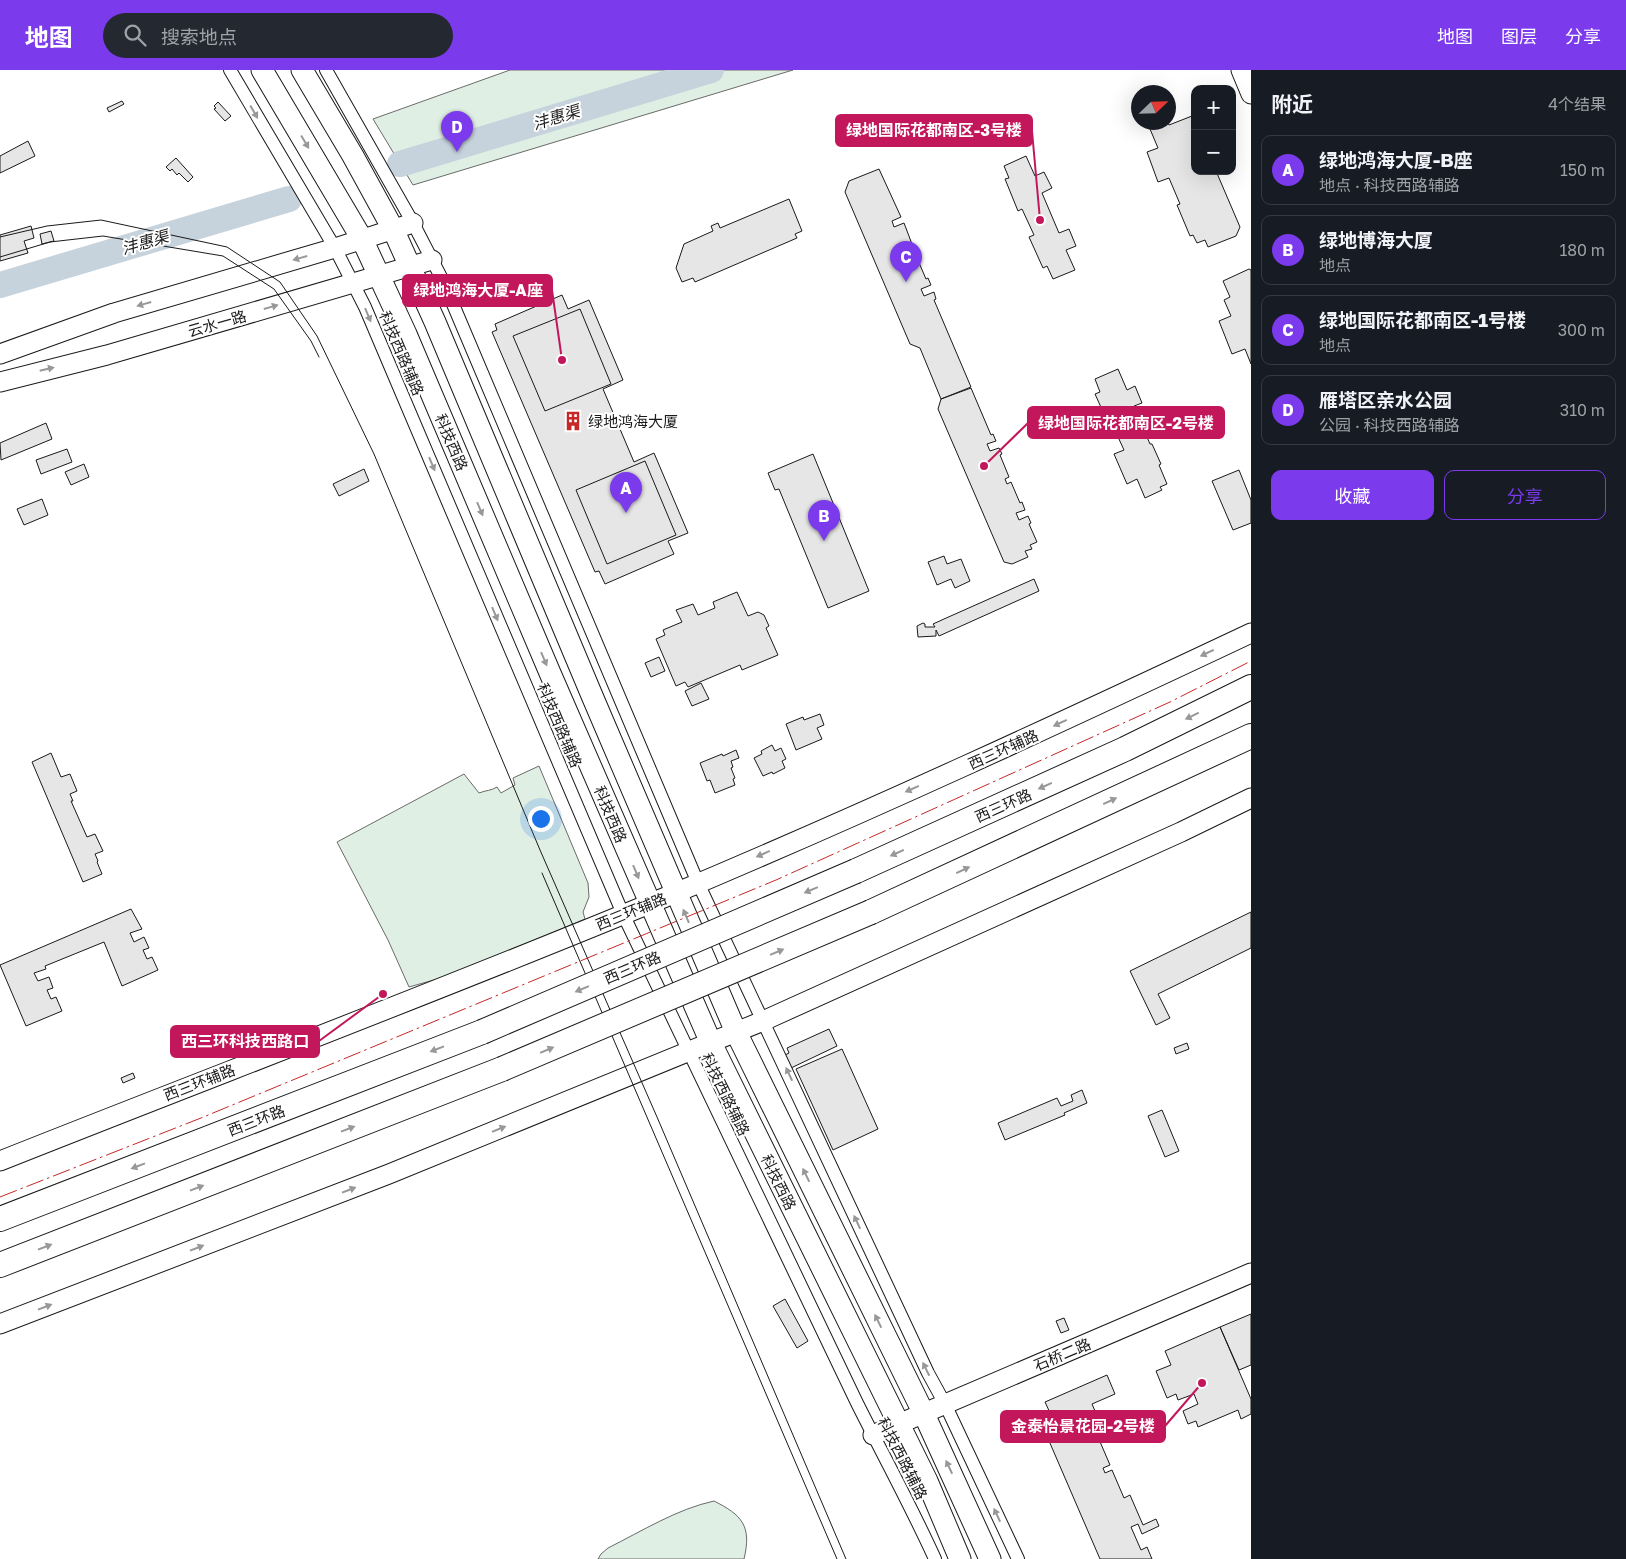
<!DOCTYPE html>
<html lang="zh">
<head>
<meta charset="utf-8">
<style>
  :root { --surface:#171b24; --page:#242831; --text:#f1f3f6; --muted:#9ea1a6; --line:#363941; --accent:#7c3aed }
  body { margin:0; font-family:"Golos Text","Noto Sans SC",sans-serif; background:var(--page); color:var(--text) }
  .controls { position:absolute; right:15px; top:15px; display:grid; overflow:hidden; border-radius:10px; box-shadow:0 5px 20px #0002 }
  .controls button { width:45px; height:45px; display:grid; place-items:center; padding:0; border:0; border-bottom:1px solid var(--line); background:var(--surface); color:var(--text); font:25px sans-serif }
  .compass { position:absolute; left:1131px; top:15px; width:45px; height:45px; border-radius:50%; background:var(--surface); box-shadow:0 5px 20px #0002; rotate:67deg }
  .you { position:absolute; left:540px; top:748px; width:18px; height:18px; margin:-12px; border:4px solid #fff; border-radius:50%; background:#1a73e8; box-shadow:0 0 0 8px #1a73e833 }
  .badge { display:grid; place-items:center; width:32px; height:32px; border-radius:50%; background:var(--accent); color:#fff; font-size:16px; font-weight:700 }
  .pin { position:absolute; translate:-50% -41px; filter:drop-shadow(0 1px 2px #0008) }
  .pin::after { content:''; position:absolute; top:26px; width:18px; height:15px; background:inherit; clip-path:polygon(0 0,100% 0,50% 100%) }
  .list { margin:0; padding:0; list-style:none }
  h2 { display:flex; justify-content:space-between; align-items:center; height:65px; margin:0; padding:0 20px; font-size:21px }
  h2 small { font-size:16px; font-weight:400; color:var(--muted) }
  .list li { display:grid; grid-template-columns:32px 1fr auto; gap:15px; align-items:center; box-sizing:border-box; height:70px; margin:0 10px 10px; padding:0 10px; border:1px solid var(--line); border-radius:10px }
  .list b { display:block; font-size:19px; white-space:nowrap }
  .list p { margin:0; font-size:16px; white-space:nowrap; color:var(--muted) }
  .list em { font-size:16px; font-style:normal; color:var(--muted) }
  .actions { display:flex; gap:10px; padding:15px 20px }
  .actions a { flex:1; padding:11px 0; border:1px solid var(--accent); border-radius:10px; text-align:center; font-size:18px; color:var(--accent) }
  .actions .main { background:var(--accent); color:#fff }
  .icon { flex:none; width:28px; height:28px; fill:none; stroke:currentColor; stroke-width:2; stroke-linecap:round; stroke-linejoin:round }
  .map { position:relative; flex:none; width:1251px; height:1489px; overflow:hidden }
  header { display:flex; align-items:center; gap:30px; box-sizing:border-box; height:70px; padding:0 25px; background:var(--accent); color:#fff }
  header strong { font-size:24px }
  nav { display:flex; gap:28px; margin-inline-start:auto; font-size:18px }
  .search { width:350px; height:45px; background:var(--page); display:flex; align-items:center; gap:12px; box-sizing:border-box; padding:0 18px; border-radius:28px; color:var(--muted); font-size:19px }
  main { display:flex }
  aside { flex:1; background:var(--surface) }
  .map>svg:first-child { display:block }
  .green { fill:#e0efe3; stroke:#6a6a6a }
  .lines { fill:none; stroke-linecap:round; stroke-linejoin:round }
  .river { stroke:#c6d2dc; stroke-width:26 }
  .building { fill:#e6e6e6; stroke:#1a1a1a }
  .street-casing { stroke:#1a1a1a; stroke-width:14 }
  .secondary-casing { stroke:#1a1a1a; stroke-width:21 }
  .primary-casing { stroke:#1a1a1a; stroke-width:23 }
  .highway-casing { stroke:#1a1a1a; stroke-width:26 }
  .street { stroke:#fff; stroke-width:12 }
  .secondary { stroke:#fff; stroke-width:19 }
  .primary { stroke:#fff; stroke-width:21 }
  .highway { stroke:#fff; stroke-width:24 }
  .tram { stroke:#1a1a1a; stroke-width:1 }
  .highway-bridge-casing { stroke:#1a1a1a; stroke-width:26; stroke-linecap:butt }
  .highway-bridge { stroke:#fff; stroke-width:24 }
  .power { stroke:#c62828; stroke-width:1; stroke-dasharray:18 4 2.5 4; stroke-linecap:butt }
  .oneway { fill:#989898 }
  .labels { text-anchor:middle; dominant-baseline:central; stroke-width:4; stroke-linejoin:round; paint-order:stroke }
  .street-label { font-size:15px; fill:#1a1a1a; stroke:#fff }
  .poi-label { font-size:15px; fill:#1a1a1a; stroke:#fff; text-anchor:start }
  .water-label { font-size:16px; font-style:italic; fill:#1a1a1a; stroke:#fff }
  .leader { fill:none; stroke:#c2185b; stroke-width:2 }
  .callout-dot { fill:#c2185b; stroke:#fff; stroke-width:2 }
  .callout { fill:#c2185b; stroke:#c2185b; stroke-width:2 }
  .callout-label { font-size:16px; text-anchor:middle; font-weight:bold; fill:#fff }
</style>
</head>
<body>
<header>
<strong>地图</strong>
<div class="search"><svg class="icon" aria-label="search" viewBox="0 0 24 24"><circle cx="10" cy="10" r="6"/><path d="M15 15l6 6"/></svg>搜索地点</div>
<nav><a>地图</a><a>图层</a><a>分享</a></nav>
</header>
<main>
<div class="map">
<svg width="1251" height="1489" viewBox="0 0 1251 1489">
  <rect width="100%" height="100%" fill="#fff"/>
  <path class="green" d="M 510,0 L 793,0 L 413,115 L 373,49 Z
    M 539,696 L 588,813 L 589,827 L 583,842 L 585,849 L 448,906 L 409,917 L 388,870 L 337,772 L 464,704 L 479,723 C 486,720 491,721 497,717 L 501,723 L 515,715 L 513,708 Z
    M 714,1431 C 742,1445 752,1456 744,1489 L 598,1489 L 601,1484 L 608,1478 C 642,1461 677,1439 714,1431 Z"/>
  <g class="lines">
    <path class="river" d="M 400,94 L 711,0
      M 0,215 L 289,129"/>
  </g>
  <path class="building" d="M 122,31 L 124,34 L 109,42 L 107,38 Z
    M 218,32 L 231,46 L 225,51 L 214,39 L 216,38 L 214,36 Z
    M 1192,46 L 1195,53 L 1195,101 L 1216,101 L 1240,157 L 1236,166 L 1208,177 L 1205,170 L 1197,173 L 1193,165 L 1190,166 L 1177,135 L 1180,134 L 1169,108 L 1158,112 L 1147,82 L 1158,78 L 1150,59 L 1167,52 L 1169,55 Z
    M 28,71 L 35,86 L 0,103 L 0,86 Z
    M 1026,86 L 1035,106 L 1044,102 L 1052,118 L 1042,123 L 1059,163 L 1069,159 L 1076,176 L 1066,180 L 1075,200 L 1053,209 L 1047,196 L 1043,198 L 1029,167 L 1034,165 L 1022,139 L 1018,141 L 1005,109 L 1009,108 L 1004,96 Z
    M 176,88 L 193,107 L 188,112 L 179,103 L 177,105 L 172,99 L 170,101 L 166,97 Z
    M 879,99 L 901,147 L 892,151 L 894,157 L 904,153 L 915,182 L 909,185 L 911,190 L 917,188 L 926,209 L 928,208 L 931,215 L 921,219 L 924,226 L 934,222 L 936,229 L 934,230 L 971,317 L 941,329 L 920,278 L 910,274 L 845,122 L 849,111 Z
    M 789,129 L 802,161 L 795,164 L 797,168 L 695,212 L 693,208 L 682,212 L 676,198 L 684,174 L 713,161 L 711,156 L 718,153 L 720,158 Z
    M 31,156 L 34,168 L 24,171 L 28,183 L 0,191 L 0,165 Z
    M 51,161 L 54,171 L 42,174 L 40,164 Z
    M 1249,199 L 1251,200 L 1251,294 L 1245,279 L 1232,284 L 1219,251 L 1231,246 L 1224,230 L 1230,227 L 1223,211 Z
    M 562,225 L 568,239 L 589,230 L 623,310 L 603,319 L 634,392 L 654,383 L 688,463 L 668,471 L 674,484 L 605,514 L 599,501 L 595,502 L 492,262 L 497,260 L 495,254 Z
    M 580,239 L 611,314 L 545,341 L 513,266 Z
    M 1118,299 L 1127,320 L 1135,316 L 1142,333 L 1134,336 L 1139,349 L 1135,351 L 1137,355 L 1141,353 L 1150,374 L 1152,374 L 1161,394 L 1159,395 L 1167,414 L 1160,417 L 1162,420 L 1145,428 L 1137,409 L 1127,414 L 1114,384 L 1124,380 L 1112,354 L 1109,355 L 1095,324 L 1100,322 L 1095,309 Z
    M 971,318 L 991,365 L 993,364 L 996,371 L 987,374 L 990,381 L 999,378 L 1002,384 L 1000,385 L 1009,407 L 1005,409 L 1007,414 L 1011,412 L 1020,433 L 1022,432 L 1025,440 L 1016,443 L 1019,450 L 1028,446 L 1031,453 L 1029,454 L 1037,472 L 1030,475 L 1032,479 L 1025,481 L 1028,487 L 1012,494 L 1004,492 L 938,339 L 941,329 Z
    M 46,353 L 52,369 L 1,390 L 0,373 Z
    M 67,379 L 72,392 L 41,404 L 36,390 Z
    M 813,384 L 869,521 L 828,538 L 779,419 L 775,420 L 768,403 Z
    M 645,391 L 676,465 L 607,494 L 576,420 Z
    M 84,394 L 89,407 L 71,415 L 65,402 Z
    M 364,399 L 369,411 L 339,426 L 333,414 Z
    M 1239,400 L 1251,430 L 1251,453 L 1233,460 L 1212,411 Z
    M 42,429 L 48,445 L 24,455 L 17,439 Z
    M 944,486 L 947,494 L 961,489 L 970,511 L 955,518 L 951,509 L 937,515 L 928,492 Z
    M 1034,509 L 1039,521 L 939,566 L 936,560 L 936,566 L 918,567 L 917,556 L 923,553 L 925,554 L 925,557 L 935,557 L 933,554 L 944,549 Z
    M 737,522 L 748,546 L 758,542 L 764,545 L 769,556 L 766,558 L 778,585 L 742,600 L 740,595 L 688,617 L 685,612 L 676,616 L 656,569 L 665,565 L 663,560 L 682,552 L 676,540 L 693,534 L 698,545 L 715,538 L 713,532 Z
    M 659,587 L 665,601 L 651,607 L 645,593 Z
    M 701,613 L 709,629 L 692,636 L 685,621 Z
    M 820,644 L 824,655 L 817,658 L 822,669 L 796,680 L 786,654 L 803,647 L 804,650 Z
    M 772,675 L 775,681 L 781,678 L 786,689 L 782,691 L 785,698 L 773,704 L 772,702 L 763,706 L 754,688 L 762,684 L 761,681 Z
    M 736,680 L 739,688 L 731,691 L 733,697 L 731,698 L 735,708 L 733,709 L 735,715 L 715,723 L 710,710 L 707,711 L 700,693 L 722,684 L 723,686 Z
    M 51,683 L 61,707 L 70,704 L 77,721 L 70,724 L 73,731 L 71,731 L 87,767 L 95,764 L 103,781 L 95,784 L 98,791 L 97,792 L 102,804 L 83,812 L 32,692 Z
    M 131,839 L 142,859 L 130,863 L 134,872 L 144,867 L 149,878 L 143,880 L 147,889 L 152,887 L 158,900 L 122,916 L 104,872 L 45,896 L 46,899 L 34,903 L 38,911 L 49,907 L 53,918 L 47,920 L 51,929 L 56,927 L 62,941 L 26,956 L 0,895 Z
    M 1251,842 L 1251,878 L 1158,924 L 1170,948 L 1156,955 L 1130,901 Z
    M 829,959 L 837,976 L 791,998 L 785,985 L 789,983 L 787,978 Z
    M 1187,973 L 1189,979 L 1176,984 L 1174,978 Z
    M 842,979 L 878,1059 L 833,1080 L 796,999 Z
    M 133,1003 L 135,1008 L 123,1013 L 121,1008 Z
    M 1082,1020 L 1087,1033 L 1064,1043 L 1065,1045 L 1005,1070 L 998,1053 L 1057,1028 L 1061,1036 L 1073,1031 L 1071,1025 Z
    M 1162,1040 L 1179,1081 L 1165,1087 L 1148,1046 Z
    M 785,1229 L 808,1271 L 797,1278 L 773,1236 Z
    M 1251,1244 L 1251,1295 L 1239,1300 L 1220,1257 Z
    M 1064,1248 L 1069,1260 L 1061,1263 L 1056,1251 Z
    M 1220,1257 L 1251,1329 L 1251,1344 L 1241,1349 L 1238,1340 L 1198,1357 L 1196,1351 L 1188,1354 L 1183,1341 L 1198,1334 L 1194,1324 L 1178,1330 L 1176,1324 L 1167,1328 L 1156,1301 L 1171,1295 L 1165,1281 Z
    M 1107,1305 L 1115,1324 L 1092,1334 L 1105,1364 L 1098,1367 L 1110,1395 L 1103,1398 L 1105,1403 L 1112,1400 L 1124,1428 L 1130,1425 L 1143,1455 L 1156,1449 L 1159,1456 L 1142,1464 L 1138,1454 L 1131,1457 L 1141,1480 L 1147,1477 L 1152,1489 L 1100,1489 L 1040,1350 L 1051,1345 L 1045,1332 Z"/>
  <g class="lines">
    <defs>
      <path id="street" d="M 230,0 L 335,178 L 365,237 L 623,844 L 857,1333 C 883,1385 911,1436 935,1489
        M 326,0 L 413,153 L 444,213 L 698,813 L 928,1303 L 945,1334 L 1018,1489"/>
      <path id="secondary" d="M 1241,0 L 1251,24
        M 0,284 L 114,243 L 335,178 L 413,153
        M 0,312 L 107,285 L 432,190
        M 0,1091 C 224,1002 450,917 673,824 C 868,742 1060,653 1251,563
        M 0,1254 L 389,1104 L 763,951 L 1181,762 L 1251,728
        M 873,1365 L 1251,1203"/>
      <path id="primary" d="M 262,0 L 362,169 L 406,264 L 550,603 L 711,973 L 927,1411 L 960,1489
        M 302,0 L 353,86 L 393,159 L 435,252 L 593,628 L 736,962 L 924,1344 L 990,1489"/>
      <path id="highway" d="M 856,801 L 1125,679 L 1251,617
        M 871,842 L 1251,666
        M 0,1149 L 482,962
        M 0,1195 L 502,999"/>
    </defs>
    <use href="#street" class="street-casing"/>
    <use href="#secondary" class="secondary-casing"/>
    <use href="#primary" class="primary-casing"/>
    <use href="#highway" class="highway-casing"/>
    <use href="#street" class="street"/>
    <use href="#secondary" class="secondary"/>
    <use href="#primary" class="primary"/>
    <use href="#highway" class="highway"/>
    <path class="tram" d="M 0,167 L 47,156 L 101,150 L 227,177 L 280,212 L 317,266 L 374,384 L 540,780 L 657,1047 L 846,1489
      M 0,187 L 50,172 L 103,166 L 223,186 L 274,219 L 311,271 L 319,287
      M 542,803 L 837,1489"/>
    <defs>
      <path id="highway-bridge" d="M 482,962 L 856,801
        M 502,999 L 871,842"/>
    </defs>
    <use href="#highway-bridge" class="highway-bridge-casing"/>
    <use href="#highway-bridge" class="highway-bridge"/>
    <path class="power" d="M 0,1127 L 201,1048 L 776,810 L 1170,632 L 1251,591"/>
  </g>
  <defs><path id="oneway-solid" d="M-6-.8H1V-3.2L6.5 0L1 3.2V.8H-6Z" transform="scale(1.25)"/></defs>
  <g class="oneway">
    <use href="#oneway-solid" transform="translate(254 42) rotate(60)"/>
    <use href="#oneway-solid" transform="translate(305 72) rotate(59)"/>
    <use href="#oneway-solid" transform="translate(300 188) rotate(164)"/>
    <use href="#oneway-solid" transform="translate(144 234) rotate(164)"/>
    <use href="#oneway-solid" transform="translate(271 237) rotate(-16)"/>
    <use href="#oneway-solid" transform="translate(368 245) rotate(67)"/>
    <use href="#oneway-solid" transform="translate(47 299) rotate(-13)"/>
    <use href="#oneway-solid" transform="translate(432 394) rotate(67)"/>
    <use href="#oneway-solid" transform="translate(480 439) rotate(67)"/>
    <use href="#oneway-solid" transform="translate(495 544) rotate(67)"/>
    <use href="#oneway-solid" transform="translate(1207 583) rotate(155)"/>
    <use href="#oneway-solid" transform="translate(544 589) rotate(67)"/>
    <use href="#oneway-solid" transform="translate(1192 646) rotate(154)"/>
    <use href="#oneway-solid" transform="translate(1060 653) rotate(155)"/>
    <use href="#oneway-solid" transform="translate(1045 716) rotate(156)"/>
    <use href="#oneway-solid" transform="translate(912 719) rotate(156)"/>
    <use href="#oneway-solid" transform="translate(1110 731) rotate(-25)"/>
    <use href="#oneway-solid" transform="translate(897 783) rotate(156)"/>
    <use href="#oneway-solid" transform="translate(763 784) rotate(156)"/>
    <use href="#oneway-solid" transform="translate(963 800) rotate(-25)"/>
    <use href="#oneway-solid" transform="translate(636 802) rotate(67)"/>
    <use href="#oneway-solid" transform="translate(811 820) rotate(157)"/>
    <use href="#oneway-solid" transform="translate(686 846) rotate(-113)"/>
    <use href="#oneway-solid" transform="translate(777 882) rotate(-23)"/>
    <use href="#oneway-solid" transform="translate(582 919) rotate(157)"/>
    <use href="#oneway-solid" transform="translate(437 979) rotate(159)"/>
    <use href="#oneway-solid" transform="translate(547 980) rotate(-23)"/>
    <use href="#oneway-solid" transform="translate(789 1004) rotate(-115)"/>
    <use href="#oneway-solid" transform="translate(348 1059) rotate(-21)"/>
    <use href="#oneway-solid" transform="translate(499 1059) rotate(-22)"/>
    <use href="#oneway-solid" transform="translate(138 1096) rotate(159)"/>
    <use href="#oneway-solid" transform="translate(806 1105) rotate(-116)"/>
    <use href="#oneway-solid" transform="translate(197 1118) rotate(-21)"/>
    <use href="#oneway-solid" transform="translate(349 1120) rotate(-21)"/>
    <use href="#oneway-solid" transform="translate(857 1152) rotate(-115)"/>
    <use href="#oneway-solid" transform="translate(45 1177) rotate(-21)"/>
    <use href="#oneway-solid" transform="translate(197 1178) rotate(-21)"/>
    <use href="#oneway-solid" transform="translate(45 1237) rotate(-21)"/>
    <use href="#oneway-solid" transform="translate(878 1251) rotate(-116)"/>
    <use href="#oneway-solid" transform="translate(926 1299) rotate(-116)"/>
    <use href="#oneway-solid" transform="translate(949 1397) rotate(-115)"/>
    <use href="#oneway-solid" transform="translate(997 1445) rotate(-115)"/>
  </g>
  <defs>
    <symbol id="building-bare" viewBox="-9 -9 18 18"><path d="M-4-6H4V6H1V3H-1V6H-4ZM-2.5-4.3h1.7v1.8h-1.7ZM.8-4.3h1.7v1.8H.8ZM-2.5-1h1.7V.8h-1.7ZM.8-1h1.7V.8H.8Z" fill="#c62828" stroke="#fff" stroke-width="2.5" paint-order="stroke"/></symbol>
  </defs>
  <g fill-rule="evenodd">
    <use href="#building-bare" x="559" y="337" width="28" height="28"/>
  </g>
  <g class="labels">
    <g class="street-label">
      <text transform="translate(217 253) rotate(-16)">云水一路</text>
      <text transform="translate(402 283) rotate(67)">科技西路辅路</text>
      <text transform="translate(452 372) rotate(67)">科技西路</text>
      <text transform="translate(560 655) rotate(67)">科技西路辅路</text>
      <text transform="translate(1003 679) rotate(-24)">西三环辅路</text>
      <text transform="translate(1003 735) rotate(-24)">西三环路</text>
      <text transform="translate(611 744) rotate(67)">科技西路</text>
      <text transform="translate(631 841) rotate(-22)">西三环辅路</text>
      <text transform="translate(632 897) rotate(-23)">西三环路</text>
      <text transform="translate(199 1012) rotate(-21)">西三环辅路</text>
      <text transform="translate(726 1024) rotate(64)">科技西路辅路</text>
      <text transform="translate(256 1050) rotate(-21)">西三环路</text>
      <text transform="translate(779 1112) rotate(64)">科技西路</text>
      <text transform="translate(1062 1284) rotate(-23)">石桥二路</text>
      <text transform="translate(903 1388) rotate(63)">科技西路辅路</text>
    </g>
    <g class="poi-label">
      <text x="588" y="351">绿地鸿海大厦</text>
    </g>
    <g class="water-label">
      <text transform="translate(556 47) rotate(-17)">沣惠渠</text>
      <text transform="translate(145 172) rotate(-16)">沣惠渠</text>
    </g>
  </g>
  <path class="leader" d="M1040 150L1032 61M562 290L552 220M984 396L1028 353M383 924L319 971M1202 1313L1165 1356"/>
  <g class="callout-dot">
    <circle cx="1040" cy="150" r="5"/>
    <circle cx="562" cy="290" r="5"/>
    <circle cx="984" cy="396" r="5"/>
    <circle cx="383" cy="924" r="5"/>
    <circle cx="1202" cy="1313" r="5"/>
  </g>
  <g class="callout">
    <rect x="836" y="45" width="196" height="31" rx="5"/>
    <rect x="403" y="205" width="149" height="31" rx="5"/>
    <rect x="1028" y="337" width="196" height="31" rx="5"/>
    <rect x="171" y="956" width="148" height="31" rx="5"/>
    <rect x="1001" y="1341" width="164" height="31" rx="5"/>
  </g>
  <g class="callout-label">
    <text x="934" y="66">绿地国际花都南区-3号楼</text>
    <text x="478" y="226">绿地鸿海大厦-A座</text>
    <text x="1126" y="359">绿地国际花都南区-2号楼</text>
    <text x="245" y="977">西三环科技西路口</text>
    <text x="1083" y="1362">金泰怡景花园-2号楼</text>
  </g>
</svg>
<div class="controls">
<button>+</button>
<button>−</button>
</div>
<svg class="compass" viewBox="-18 -18 36 36"><path d="M0-13l5 13h-10z" fill="#e53935"/><path d="M0 13l5-13h-10z" fill="#9ea1a6"/></svg>
<div class="you"></div>
<div class="pin badge" style="left:626px;top:443px">A</div>
<div class="pin badge" style="left:824px;top:471px">B</div>
<div class="pin badge" style="left:906px;top:212px">C</div>
<div class="pin badge" style="left:457px;top:82px">D</div>
</div>
<aside>
<h2>附近<small>4个结果</small></h2>
<ul class="list">
<li><span class="badge">A</span><div><b>绿地鸿海大厦-B座</b><p>地点 · 科技西路辅路</p></div><em>150 m</em></li>
<li><span class="badge">B</span><div><b>绿地博海大厦</b><p>地点</p></div><em>180 m</em></li>
<li><span class="badge">C</span><div><b>绿地国际花都南区-1号楼</b><p>地点</p></div><em>300 m</em></li>
<li><span class="badge">D</span><div><b>雁塔区亲水公园</b><p>公园 · 科技西路辅路</p></div><em>310 m</em></li>
</ul>
<div class="actions"><a class="main">收藏</a><a>分享</a></div>
</aside>
</main>
</body>
</html>
